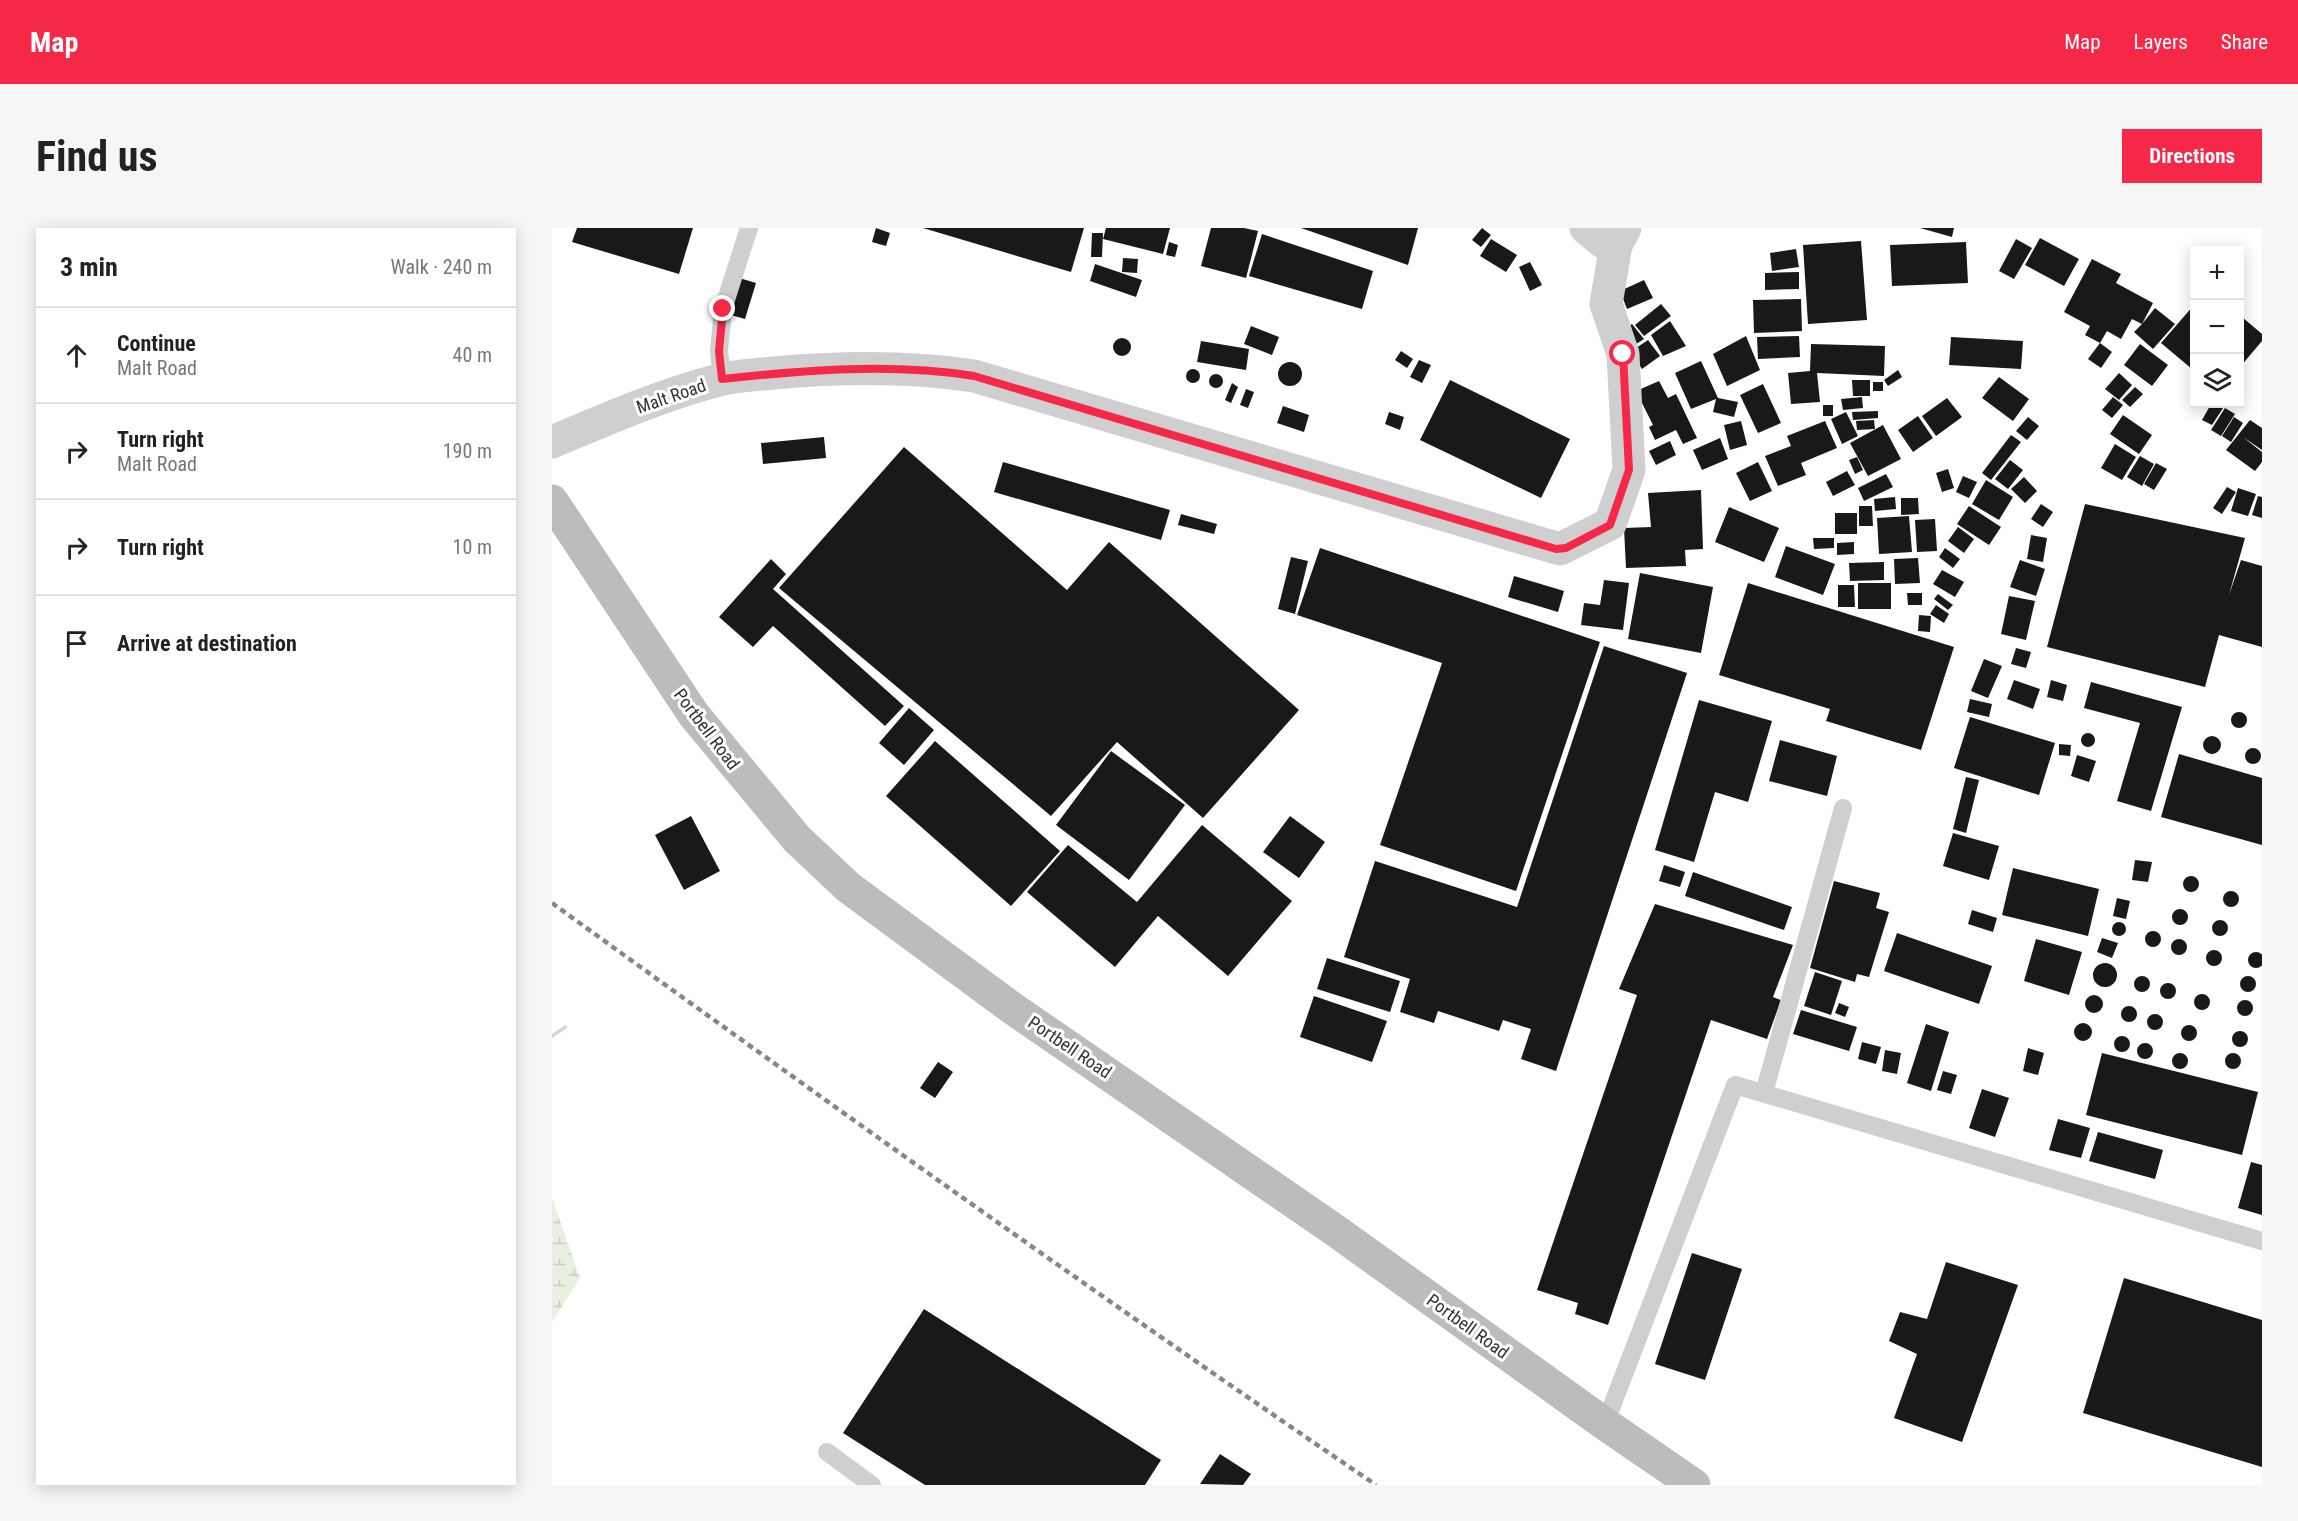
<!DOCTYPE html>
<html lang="en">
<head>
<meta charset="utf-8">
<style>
  :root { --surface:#fff; --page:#f6f6f6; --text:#222; --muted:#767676; --line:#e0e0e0; --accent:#f52848 }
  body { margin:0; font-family:"Roboto Condensed",sans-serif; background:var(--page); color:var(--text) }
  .controls { position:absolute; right:18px; top:18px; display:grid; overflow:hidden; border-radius:0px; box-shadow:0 3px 15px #0003 }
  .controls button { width:54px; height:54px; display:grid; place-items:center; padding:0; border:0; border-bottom:2px solid var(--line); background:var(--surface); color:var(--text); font:30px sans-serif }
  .stop { position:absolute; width:18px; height:18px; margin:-14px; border:4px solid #f52848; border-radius:50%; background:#fff }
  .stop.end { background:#f52848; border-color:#fff; box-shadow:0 2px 6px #0008 }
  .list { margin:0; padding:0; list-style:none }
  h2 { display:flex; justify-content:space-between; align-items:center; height:78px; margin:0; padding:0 24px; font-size:26px }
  h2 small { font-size:20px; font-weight:400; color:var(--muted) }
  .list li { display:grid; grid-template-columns:39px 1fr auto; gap:18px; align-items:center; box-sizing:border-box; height:96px; padding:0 24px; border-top:2px solid var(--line) }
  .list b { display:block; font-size:22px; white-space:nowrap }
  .list p { margin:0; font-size:20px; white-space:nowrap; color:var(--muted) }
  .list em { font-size:20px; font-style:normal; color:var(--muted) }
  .icon { flex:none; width:33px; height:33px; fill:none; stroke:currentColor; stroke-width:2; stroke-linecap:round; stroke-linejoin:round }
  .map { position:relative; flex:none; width:1710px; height:1257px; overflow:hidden; border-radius:0px }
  header { display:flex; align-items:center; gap:36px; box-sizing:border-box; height:84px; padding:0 30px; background:var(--accent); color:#fff }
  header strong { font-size:28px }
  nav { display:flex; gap:33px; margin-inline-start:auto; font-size:21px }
  .intro { display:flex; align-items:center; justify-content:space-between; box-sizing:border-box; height:144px; padding:0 36px }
  h1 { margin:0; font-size:42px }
  .button { padding:15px 27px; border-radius:0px; background:var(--accent); color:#fff; font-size:21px; font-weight:700 }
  main { display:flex; gap:36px; padding:0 36px }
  aside { flex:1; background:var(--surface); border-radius:0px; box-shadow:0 3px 15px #0003 }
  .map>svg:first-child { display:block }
  .wetland { fill:url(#wetland-marsh) }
  .building { fill:#191919 }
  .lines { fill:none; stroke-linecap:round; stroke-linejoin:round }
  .minor-tunnel { stroke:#d6d6d6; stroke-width:33; stroke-dasharray:33 16; stroke-linecap:butt }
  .service { stroke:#cfcfcf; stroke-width:18 }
  .minor { stroke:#cfcfcf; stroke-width:33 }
  .secondary { stroke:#bcbcbc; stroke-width:33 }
  .rail { stroke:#878787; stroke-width:4.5; stroke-dasharray:6 4.5; stroke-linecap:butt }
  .route { stroke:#f52848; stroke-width:8 }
  .labels { text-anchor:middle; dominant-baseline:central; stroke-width:6; stroke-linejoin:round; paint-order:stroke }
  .street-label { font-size:18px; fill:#323232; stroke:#fff }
</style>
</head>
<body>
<header>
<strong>Map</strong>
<nav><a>Map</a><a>Layers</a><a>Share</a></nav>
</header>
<div class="intro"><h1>Find us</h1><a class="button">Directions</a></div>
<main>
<aside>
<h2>3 min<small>Walk · 240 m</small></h2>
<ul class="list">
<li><svg class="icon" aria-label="ahead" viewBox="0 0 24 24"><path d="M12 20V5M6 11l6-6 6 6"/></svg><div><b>Continue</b><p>Malt Road</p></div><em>40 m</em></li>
<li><svg class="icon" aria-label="right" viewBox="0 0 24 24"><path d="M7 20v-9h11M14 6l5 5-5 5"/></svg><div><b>Turn right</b><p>Malt Road</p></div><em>190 m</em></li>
<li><svg class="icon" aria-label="right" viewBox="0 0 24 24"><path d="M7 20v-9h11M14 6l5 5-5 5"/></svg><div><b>Turn right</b></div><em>10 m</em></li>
<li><svg class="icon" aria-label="arrive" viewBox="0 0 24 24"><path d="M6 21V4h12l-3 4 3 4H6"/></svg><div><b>Arrive at destination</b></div></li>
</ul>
</aside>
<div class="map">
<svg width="1710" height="1257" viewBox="0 0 1710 1257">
  <defs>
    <pattern id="wetland-marsh" width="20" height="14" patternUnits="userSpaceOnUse" patternTransform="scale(1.5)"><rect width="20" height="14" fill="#eaf0e0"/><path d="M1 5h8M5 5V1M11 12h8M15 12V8" fill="none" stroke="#c9cec1"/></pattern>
  </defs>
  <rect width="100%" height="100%" fill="#fff"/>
  <path class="wetland" d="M 0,970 L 28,1050 L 0,1094 Z"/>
  <path class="building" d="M 25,0 L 141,0 L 127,46 L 20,14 Z
    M 324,0 L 338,5 L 334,18 L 320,14 Z
    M 371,0 L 532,0 L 519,44 Z
    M 554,0 L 618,0 L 611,26 L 551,11 Z
    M 659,0 L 692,0 L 706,3 L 694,50 L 649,38 Z
    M 749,0 L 866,0 L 856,37 Z
    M 930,0 L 939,7 L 929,19 L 920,12 Z
    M 1368,0 L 1402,0 L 1400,9 Z
    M 540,5 L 551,5 L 550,29 L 539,29 Z
    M 710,6 L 821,43 L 810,81 L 697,48 Z
    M 1488,10 L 1527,31 L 1512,58 L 1473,37 Z
    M 939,11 L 965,27 L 954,44 L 928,28 Z
    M 1464,11 L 1480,20 L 1462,51 L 1447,43 Z
    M 1309,13 L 1315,92 L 1256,96 L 1251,17 Z
    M 617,14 L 626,17 L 623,29 L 614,27 Z
    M 1414,14 L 1416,55 L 1340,58 L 1338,17 Z
    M 1244,21 L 1247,39 L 1220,43 L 1218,25 Z
    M 571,30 L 586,31 L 585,45 L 570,44 Z
    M 1540,31 L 1569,46 L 1564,55 L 1601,75 L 1590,96 L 1603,80 L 1623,96 L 1601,121 L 1582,104 L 1590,96 L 1580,91 L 1569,111 L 1555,103 L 1548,115 L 1533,107 L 1538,98 L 1512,84 Z
    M 978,34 L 990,57 L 978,63 L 967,39 Z
    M 543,36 L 590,52 L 584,69 L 538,53 Z
    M 1247,44 L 1247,61 L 1213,62 L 1213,45 Z
    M 184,49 L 204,55 L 193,91 L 172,85 Z
    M 1092,52 L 1101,70 L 1075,81 L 1068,63 Z
    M 1249,71 L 1250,103 L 1202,105 L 1201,72 Z
    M 1109,76 L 1119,88 L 1092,108 L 1083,97 Z
    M 1642,77 L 1642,138 L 1640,141 L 1609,115 Z
    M 1690,89 L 1710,106 L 1710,113 L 1688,139 L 1688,92 Z
    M 1118,93 L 1134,118 L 1111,128 L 1099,107 Z
    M 1080,96 L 1092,111 L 1081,118 L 1070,103 Z
    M 699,98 L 727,109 L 720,127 L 692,116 Z
    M 1194,108 L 1208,142 L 1175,158 L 1161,126 Z
    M 1247,108 L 1248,129 L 1206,131 L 1205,109 Z
    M 1399,109 L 1471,113 L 1469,141 L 1397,137 Z
    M561 119a9 9 0 1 1 18 0a9 9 0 1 1-18 0Z
    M 1096,112 L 1108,128 L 1090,141 L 1078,124 Z
    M 649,113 L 697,121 L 694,142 L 645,134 Z
    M 1548,115 L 1560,124 L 1549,140 L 1536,131 Z
    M 1259,116 L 1333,118 L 1332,148 L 1265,145 L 1268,174 L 1239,176 L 1236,145 L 1258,143 Z
    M 1588,116 L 1616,137 L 1600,158 L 1572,137 Z
    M 849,123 L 861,131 L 855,140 L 843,132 Z
    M 867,132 L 879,137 L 870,155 L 858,149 Z
    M 1149,133 L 1166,170 L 1186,174 L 1182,189 L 1161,184 L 1164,171 L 1139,181 L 1123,145 Z
    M726 146a12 12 0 1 1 24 0a12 12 0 1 1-24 0Z
    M634 148a7 7 0 1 1 14 0a7 7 0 1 1-14 0Z
    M 1346,142 L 1350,149 L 1336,158 L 1332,152 Z
    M 1567,145 L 1580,157 L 1567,172 L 1553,161 Z
    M657 153a7 7 0 1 1 14 0a7 7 0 1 1-14 0Z
    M 1447,149 L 1477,171 L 1461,193 L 1430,170 Z
    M 898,152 L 1018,211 L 989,270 L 868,212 Z
    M 1300,152 L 1318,152 L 1318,168 L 1301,168 Z
    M 1107,153 L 1116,170 L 1124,166 L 1145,210 L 1131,216 L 1124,202 L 1103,212 L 1097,199 L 1101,197 L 1084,163 Z
    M 1321,154 L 1331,154 L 1331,163 L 1321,163 Z
    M 680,155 L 686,159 L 679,175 L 673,172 Z
    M 1211,156 L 1229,195 L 1206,205 L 1188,167 Z
    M 1583,159 L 1591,166 L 1578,179 L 1570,172 Z
    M 694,161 L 702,164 L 696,180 L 688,177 Z
    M 1310,169 L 1311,180 L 1291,182 L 1289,171 Z
    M 1561,169 L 1571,177 L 1560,190 L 1550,182 Z
    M 1395,170 L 1410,189 L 1384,208 L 1370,188 Z
    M 1659,176 L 1671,180 L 1660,197 L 1650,192 Z
    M 1271,177 L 1281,177 L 1281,188 L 1271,188 Z
    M 731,178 L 757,187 L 752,204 L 725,195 Z
    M 1673,180 L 1683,186 L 1669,208 L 1659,202 Z
    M 1326,183 L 1326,190 L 1301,192 L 1300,184 Z
    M 837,184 L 852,189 L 848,202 L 833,196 Z
    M 1294,184 L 1306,208 L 1290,216 L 1279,191 Z
    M 1571,187 L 1600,207 L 1587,226 L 1558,206 Z
    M 1366,188 L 1381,210 L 1361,224 L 1346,202 Z
    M 1476,189 L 1487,198 L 1475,212 L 1464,203 Z
    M 1682,189 L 1691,195 L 1679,214 L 1670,208 Z
    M 1322,192 L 1323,201 L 1305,202 L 1304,193 Z
    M 1698,192 L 1710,200 L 1710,222 L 1691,209 L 1710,224 L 1710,234 L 1703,243 L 1674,222 Z
    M 1189,193 L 1195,217 L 1178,222 L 1172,197 Z
    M 1273,193 L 1285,220 L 1249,235 L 1254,247 L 1226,258 L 1213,228 L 1239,218 L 1235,208 Z
    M 1331,197 L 1349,231 L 1316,248 L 1298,215 Z
    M 1459,207 L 1469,214 L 1439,252 L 1430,245 Z
    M 272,209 L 274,230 L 211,236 L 209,215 Z
    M 1168,210 L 1176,231 L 1150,242 L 1141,222 Z
    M 1118,213 L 1124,227 L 1104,237 L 1097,223 Z
    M 1563,216 L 1584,229 L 1570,252 L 1549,240 Z
    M 352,219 L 515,362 L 557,314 L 747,482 L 651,590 L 565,514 L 499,588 L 227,360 Z
    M 1588,228 L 1602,236 L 1590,258 L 1575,249 Z
    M 1305,229 L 1311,242 L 1303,246 L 1297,232 Z
    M 1458,232 L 1471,242 L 1456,261 L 1443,251 Z
    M 451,234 L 618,282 L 609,312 L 442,264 Z
    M 1206,234 L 1220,263 L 1198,273 L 1184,245 Z
    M 1604,235 L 1615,241 L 1602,262 L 1592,256 Z
    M 1396,241 L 1402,260 L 1390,264 L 1384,245 Z
    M 1295,243 L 1303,257 L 1281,268 L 1274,254 Z
    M 1334,246 L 1341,259 L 1312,273 L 1306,260 Z
    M 1411,248 L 1425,254 L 1417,270 L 1404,264 Z
    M 1472,249 L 1485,263 L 1473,275 L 1459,261 Z
    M 1434,252 L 1461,269 L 1447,292 L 1420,276 Z
    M 1675,259 L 1684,264 L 1670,286 L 1661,280 Z
    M 1686,260 L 1704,266 L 1696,288 L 1679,283 Z
    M 1149,262 L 1151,321 L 1133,322 L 1134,338 L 1074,340 L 1072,300 L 1099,299 L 1096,265 Z
    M 1706,268 L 1710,269 L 1710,290 L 1700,287 Z
    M 1343,269 L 1344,281 L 1323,283 L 1322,271 Z
    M 1349,270 L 1366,270 L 1367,286 L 1349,287 Z
    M 1489,276 L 1501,284 L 1491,299 L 1479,291 Z
    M 1533,276 L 1693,310 L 1677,367 L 1689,332 L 1710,338 L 1710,419 L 1667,407 L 1653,459 L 1495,419 Z
    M 1307,278 L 1320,278 L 1321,298 L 1307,298 Z
    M 1417,278 L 1449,299 L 1437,317 L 1405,296 Z
    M 1177,279 L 1227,300 L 1212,334 L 1163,314 Z
    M 1283,285 L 1305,285 L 1305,306 L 1283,306 Z
    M 629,286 L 665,296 L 662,306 L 626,297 Z
    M 1357,288 L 1360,324 L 1327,326 L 1325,290 Z
    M 1383,291 L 1385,323 L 1365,324 L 1363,292 Z
    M 1406,299 L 1422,311 L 1412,325 L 1396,313 Z
    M 1479,307 L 1495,310 L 1491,334 L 1475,331 Z
    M 1261,310 L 1282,310 L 1282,320 L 1262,321 Z
    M 1302,314 L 1302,326 L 1285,327 L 1285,315 Z
    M 1234,318 L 1283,336 L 1271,367 L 1223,349 Z
    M 768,320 L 1048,414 L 964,663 L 828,617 L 890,435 L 745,387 Z
    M 1393,320 L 1408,331 L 1401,340 L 1387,329 Z
    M 739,329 L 756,333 L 743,386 L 726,381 Z
    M 1366,330 L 1368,355 L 1343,356 L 1342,331 Z
    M 219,331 L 234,346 L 221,361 L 352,478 L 333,498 L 221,398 L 201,419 L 167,389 Z
    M 1468,332 L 1493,341 L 1484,368 L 1458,359 Z
    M 1332,334 L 1332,352 L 1298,353 L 1297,335 Z
    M 1390,342 L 1412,354 L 1403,369 L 1381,356 Z
    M 1088,345 L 1161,359 L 1149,425 L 1076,411 Z
    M 962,348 L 1012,363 L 1006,384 L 956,369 Z
    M 1052,352 L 1077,355 L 1071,402 L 1029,397 L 1032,375 L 1048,377 Z
    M 1196,355 L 1402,419 L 1369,522 L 1274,493 L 1278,481 L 1167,447 Z
    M 1306,355 L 1339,355 L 1339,381 L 1306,381 Z
    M 1286,357 L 1302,357 L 1303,379 L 1286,379 Z
    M 1355,365 L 1370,365 L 1370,377 L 1356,377 Z
    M 1386,366 L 1401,377 L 1396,382 L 1382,371 Z
    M 1457,368 L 1483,373 L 1474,412 L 1449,406 Z
    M 1384,377 L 1397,386 L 1392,395 L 1378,386 Z
    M 1367,387 L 1379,388 L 1378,404 L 1366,403 Z
    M 1052,418 L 1135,445 L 1004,843 L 969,831 L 979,801 L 951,792 L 947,803 L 886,783 L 882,795 L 848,784 L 858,751 L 792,729 L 823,633 L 965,679 Z
    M 1464,420 L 1479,424 L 1474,440 L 1459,436 Z
    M 1432,431 L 1450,438 L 1436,470 L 1419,463 Z
    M 1462,452 L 1488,461 L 1481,481 L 1455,471 Z
    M 1499,452 L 1515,457 L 1511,473 L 1495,469 Z
    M 1539,454 L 1630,479 L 1599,583 L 1565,573 L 1588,495 L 1532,480 Z
    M 1418,471 L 1440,476 L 1437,489 L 1415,484 Z
    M 1147,472 L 1220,493 L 1196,574 L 1163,564 L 1142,634 L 1103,622 Z
    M 357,480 L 382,502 L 352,537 L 327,515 Z
    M1679 492a8 8 0 1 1 16 0a8 8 0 1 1-16 0Z
    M 1418,489 L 1503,515 L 1487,567 L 1402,540 Z
    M1529 512a7 7 0 1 1 14 0a7 7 0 1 1-14 0Z
    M1651 517a9 9 0 1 1 18 0a9 9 0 1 1-18 0Z
    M 1228,512 L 1285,528 L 1275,568 L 1217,553 Z
    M 383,513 L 508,623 L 459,678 L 334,568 Z
    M 1507,516 L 1519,517 L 1518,528 L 1507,527 Z
    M1693 528a8 8 0 1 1 16 0a8 8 0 1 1-16 0Z
    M 559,523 L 633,577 L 577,652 L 504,597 Z
    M 1627,526 L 1710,550 L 1710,617 L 1609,589 Z
    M 1525,527 L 1544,533 L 1537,554 L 1519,548 Z
    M 1414,549 L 1427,552 L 1414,605 L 1401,601 Z
    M 139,588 L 168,643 L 132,662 L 103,607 Z
    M 738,588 L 773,614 L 747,650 L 711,624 Z
    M 650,597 L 740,673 L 676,748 L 606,688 L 563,739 L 475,664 L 516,617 L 585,674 Z
    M 1401,605 L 1447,618 L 1437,652 L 1391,638 Z
    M 1583,632 L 1600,634 L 1596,654 L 1580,652 Z
    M 1112,637 L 1133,644 L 1128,659 L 1107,653 Z
    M 1461,640 L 1547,661 L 1536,708 L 1450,687 Z
    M 1141,644 L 1240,679 L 1232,702 L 1133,668 Z
    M1631 656a8 8 0 1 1 16 0a8 8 0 1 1-16 0Z
    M 1282,653 L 1328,665 L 1324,680 L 1337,684 L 1317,749 L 1305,746 L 1303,754 L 1258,740 Z
    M1671 671a8 8 0 1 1 16 0a8 8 0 1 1-16 0Z
    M 1565,670 L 1578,673 L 1574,691 L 1561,688 Z
    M 1103,676 L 1241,717 L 1221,769 L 1229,772 L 1215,811 L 1159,792 L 1056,1097 L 1023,1086 L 1026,1075 L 985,1062 L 1085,767 L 1067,761 Z
    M1620 689a8 8 0 1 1 16 0a8 8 0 1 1-16 0Z
    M 1420,682 L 1445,690 L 1441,704 L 1416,696 Z
    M1660 700a8 8 0 1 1 16 0a8 8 0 1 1-16 0Z
    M1560 701a7 7 0 1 1 14 0a7 7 0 1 1-14 0Z
    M1593 711a8 8 0 1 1 16 0a8 8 0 1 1-16 0Z
    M 1345,705 L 1440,738 L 1427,776 L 1332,743 Z
    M 1550,710 L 1566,715 L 1560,730 L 1545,724 Z
    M1619 719a8 8 0 1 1 16 0a8 8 0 1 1-16 0Z
    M 1484,711 L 1530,724 L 1517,767 L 1472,753 Z
    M1654 730a8 8 0 1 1 16 0a8 8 0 1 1-16 0Z
    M1696 732a8 8 0 1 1 16 0a8 8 0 1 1-16 0Z
    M 775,730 L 848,753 L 838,784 L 765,761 Z
    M1541 747a12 12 0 1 1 24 0a12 12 0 1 1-24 0Z
    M 1263,744 L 1290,753 L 1279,787 L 1252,778 Z
    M1582 756a8 8 0 1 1 16 0a8 8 0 1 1-16 0Z
    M1688 756a8 8 0 1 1 16 0a8 8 0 1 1-16 0Z
    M1608 763a8 8 0 1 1 16 0a8 8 0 1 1-16 0Z
    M1642 774a8 8 0 1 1 16 0a8 8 0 1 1-16 0Z
    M1533 776a9 9 0 1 1 18 0a9 9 0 1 1-18 0Z
    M 762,768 L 835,793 L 820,834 L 748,809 Z
    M1685 780a8 8 0 1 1 16 0a8 8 0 1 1-16 0Z
    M 1287,775 L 1297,779 L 1293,789 L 1283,785 Z
    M1569 786a8 8 0 1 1 16 0a8 8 0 1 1-16 0Z
    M 1249,782 L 1305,799 L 1297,823 L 1241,806 Z
    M1595 794a8 8 0 1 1 16 0a8 8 0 1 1-16 0Z
    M1522 804a9 9 0 1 1 18 0a9 9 0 1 1-18 0Z
    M 1374,796 L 1397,804 L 1379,863 L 1355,855 Z
    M1629 805a8 8 0 1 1 16 0a8 8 0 1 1-16 0Z
    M1680 811a8 8 0 1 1 16 0a8 8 0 1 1-16 0Z
    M1562 816a8 8 0 1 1 16 0a8 8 0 1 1-16 0Z
    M 1310,814 L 1329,819 L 1324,836 L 1306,831 Z
    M1585 823a8 8 0 1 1 16 0a8 8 0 1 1-16 0Z
    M 1476,820 L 1492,825 L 1486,847 L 1471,843 Z
    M 1333,822 L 1349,825 L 1345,846 L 1330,843 Z
    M1620 833a8 8 0 1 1 16 0a8 8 0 1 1-16 0Z
    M1673 833a8 8 0 1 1 16 0a8 8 0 1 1-16 0Z
    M 1550,825 L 1706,864 L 1690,927 L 1534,887 Z
    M 386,834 L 401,844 L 383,870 L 368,860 Z
    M 1391,843 L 1405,847 L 1399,866 L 1385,862 Z
    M 1430,861 L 1457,870 L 1443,909 L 1417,900 Z
    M 1506,891 L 1538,900 L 1529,930 L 1497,922 Z
    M 1546,904 L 1611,922 L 1603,951 L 1537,933 Z
    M 1699,934 L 1710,937 L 1710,987 L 1686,980 Z
    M 1140,1025 L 1190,1041 L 1153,1152 L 1103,1136 Z
    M 1394,1034 L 1466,1057 L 1410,1214 L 1342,1190 L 1365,1126 L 1337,1113 L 1348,1084 L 1375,1091 Z
    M 1572,1050 L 1710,1092 L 1710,1239 L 1531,1185 Z
    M 372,1081 L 609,1232 L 593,1257 L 373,1257 L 291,1205 Z
    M 668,1226 L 699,1246 L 691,1257 L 648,1256 Z"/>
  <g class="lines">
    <path class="minor-tunnel" d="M 0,806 L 2,809"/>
    <path class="service" d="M 170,151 L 167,123 L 171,81 L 197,0
      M 1212,865 L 1291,580
      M 1053,1196 L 1183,857 L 1710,1013
      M 275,1224 L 320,1257"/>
    <path class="minor" d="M 1034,0 L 1051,14 L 1064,17
      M 0,214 C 55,191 109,167 167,152 C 184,147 204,147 221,145 C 288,139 356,138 422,148 L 1008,321 L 1058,296 L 1077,242 L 1071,126 L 1054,76 L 1064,17 L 1073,0"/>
    <path class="secondary" d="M 0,273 L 142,487 L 245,611 L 296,659 L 460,780 L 784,1003 L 1053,1196 L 1142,1257"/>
    <path class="rail" d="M 0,675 C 272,872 546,1068 824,1257"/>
  </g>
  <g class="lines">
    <path class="route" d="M 171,81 L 167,123 L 170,151 C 254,142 338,135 422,148 L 1004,321 L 1014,320 L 1058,297 L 1077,242 L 1071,126"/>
  </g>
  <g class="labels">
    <g class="street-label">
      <text transform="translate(119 168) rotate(-19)">Malt Road</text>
      <text transform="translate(155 501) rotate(53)">Portbell Road</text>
      <text transform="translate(518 819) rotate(34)">Portbell Road</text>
      <text transform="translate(916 1098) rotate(36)">Portbell Road</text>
    </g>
  </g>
</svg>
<div class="controls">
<button>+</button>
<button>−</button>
<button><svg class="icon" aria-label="layers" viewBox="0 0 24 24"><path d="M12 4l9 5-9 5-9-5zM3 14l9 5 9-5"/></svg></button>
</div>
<div class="stop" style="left:1071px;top:126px"></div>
<div class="stop end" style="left:171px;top:81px"></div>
</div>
</main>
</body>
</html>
